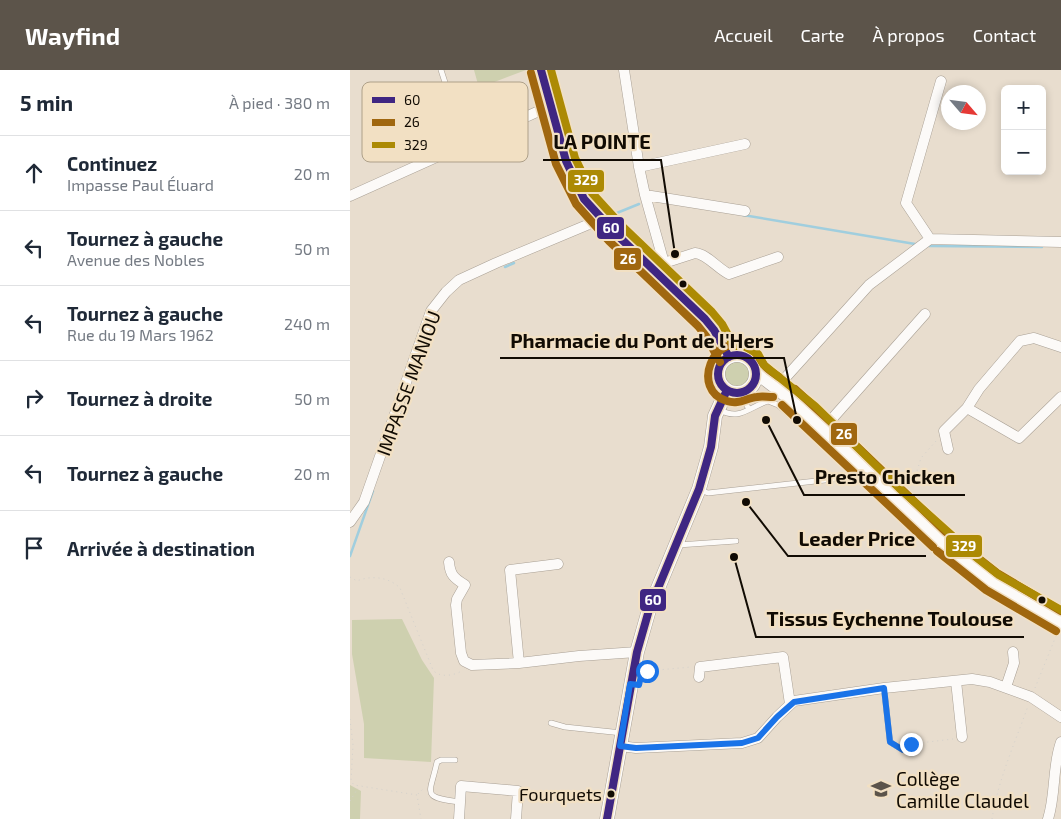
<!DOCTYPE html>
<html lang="fr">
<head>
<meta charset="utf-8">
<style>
  :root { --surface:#fff; --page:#f6f6f7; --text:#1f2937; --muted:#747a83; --line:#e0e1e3; --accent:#5c544a }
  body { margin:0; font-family:"Exo 2",sans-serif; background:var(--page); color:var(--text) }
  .controls { position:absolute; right:15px; top:15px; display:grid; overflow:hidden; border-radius:8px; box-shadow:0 2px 8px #0003 }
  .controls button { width:45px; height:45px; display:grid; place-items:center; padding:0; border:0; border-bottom:1px solid var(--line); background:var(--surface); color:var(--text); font:25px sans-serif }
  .compass { position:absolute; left:591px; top:15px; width:45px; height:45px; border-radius:50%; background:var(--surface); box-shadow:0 2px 8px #0003; rotate:118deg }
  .stop { position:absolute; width:15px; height:15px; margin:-11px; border:4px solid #1a73e8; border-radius:50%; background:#fff }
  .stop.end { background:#1a73e8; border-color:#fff; box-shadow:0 1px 5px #0008 }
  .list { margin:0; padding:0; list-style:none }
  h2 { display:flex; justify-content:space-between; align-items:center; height:65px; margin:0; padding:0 20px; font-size:21px }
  h2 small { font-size:16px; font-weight:400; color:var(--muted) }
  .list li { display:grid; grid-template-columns:32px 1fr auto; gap:15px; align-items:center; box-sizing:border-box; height:75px; padding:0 20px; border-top:1px solid var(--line) }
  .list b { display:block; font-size:19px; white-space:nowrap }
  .list p { margin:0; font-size:16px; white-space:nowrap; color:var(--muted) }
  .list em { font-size:16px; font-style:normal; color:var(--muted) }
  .icon { flex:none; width:28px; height:28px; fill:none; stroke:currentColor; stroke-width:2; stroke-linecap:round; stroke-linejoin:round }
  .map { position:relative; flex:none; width:711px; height:749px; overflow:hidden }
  header { display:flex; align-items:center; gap:30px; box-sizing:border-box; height:70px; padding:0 25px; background:var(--accent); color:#fff }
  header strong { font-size:24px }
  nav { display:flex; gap:28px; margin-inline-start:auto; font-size:18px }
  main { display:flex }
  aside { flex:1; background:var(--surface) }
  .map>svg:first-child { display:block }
  .green { fill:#ced0af }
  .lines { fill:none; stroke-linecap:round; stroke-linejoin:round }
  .stream { stroke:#a0cede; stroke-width:2.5 }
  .lane-casing { stroke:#a9a095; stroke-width:6 }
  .street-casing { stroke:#a9a095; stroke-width:11 }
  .secondary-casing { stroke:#a9a095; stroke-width:15 }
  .path { stroke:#d4d1cc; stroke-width:1; stroke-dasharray:1 4; stroke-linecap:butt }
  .lane { stroke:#fcfaf8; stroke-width:5 }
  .street { stroke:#fcfaf8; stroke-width:10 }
  .secondary { stroke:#fcfaf8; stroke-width:14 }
  .bus-1-casing { stroke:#f2e0c3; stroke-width:11 }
  .bus-2-casing { stroke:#f2e0c3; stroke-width:11 }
  .bus-3-casing { stroke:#f2e0c3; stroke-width:11 }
  .bus-1 { stroke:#3f2682; stroke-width:8 }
  .bus-2 { stroke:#a0670f; stroke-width:8 }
  .bus-3 { stroke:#ac8a04; stroke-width:8 }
  .route { stroke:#1a73e8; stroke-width:6 }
  .bus-dot { fill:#110b03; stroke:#f2e0c3; stroke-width:2 }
  .labels { text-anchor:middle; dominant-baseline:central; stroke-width:4.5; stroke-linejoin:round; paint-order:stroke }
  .bus-label { font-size:18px; fill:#110b03; stroke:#f2e0c3; text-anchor:end }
  .street-label { font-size:19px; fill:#110b03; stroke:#f2e0c3 }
  .poi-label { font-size:19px; fill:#110b03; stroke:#f2e0c3; text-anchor:start }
  .key { fill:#f2e0c3; stroke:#aea089; stroke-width:1 }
  .key-label { font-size:14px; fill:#110b03 }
  .leader { fill:none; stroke:#110b03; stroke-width:2 }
  .callout-dot { fill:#110b03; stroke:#f2e0c3; stroke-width:2 }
  .callout-label { font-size:20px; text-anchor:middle; font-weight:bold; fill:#110b03; stroke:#f2e0c3; stroke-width:4.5; stroke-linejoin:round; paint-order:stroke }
  .line-badge { stroke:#f2e0c3; stroke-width:2 }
  .badge-label { font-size:14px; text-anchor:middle; font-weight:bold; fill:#fff }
</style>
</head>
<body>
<header>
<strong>Wayfind</strong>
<nav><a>Accueil</a><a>Carte</a><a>À propos</a><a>Contact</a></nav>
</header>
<main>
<aside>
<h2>5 min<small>À pied · 380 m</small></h2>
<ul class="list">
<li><svg class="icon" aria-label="ahead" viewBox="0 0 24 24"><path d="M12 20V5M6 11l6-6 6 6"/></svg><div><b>Continuez</b><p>Impasse Paul Éluard</p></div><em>20 m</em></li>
<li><svg class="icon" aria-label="left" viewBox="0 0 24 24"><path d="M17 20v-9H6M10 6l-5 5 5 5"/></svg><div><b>Tournez à gauche</b><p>Avenue des Nobles</p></div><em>50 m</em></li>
<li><svg class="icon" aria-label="left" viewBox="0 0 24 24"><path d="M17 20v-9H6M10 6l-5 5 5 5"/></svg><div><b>Tournez à gauche</b><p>Rue du 19 Mars 1962</p></div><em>240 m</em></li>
<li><svg class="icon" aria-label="right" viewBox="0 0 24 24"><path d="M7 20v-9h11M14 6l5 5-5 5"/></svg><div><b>Tournez à droite</b></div><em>50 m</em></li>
<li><svg class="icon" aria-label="left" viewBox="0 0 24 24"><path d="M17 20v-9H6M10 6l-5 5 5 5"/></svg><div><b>Tournez à gauche</b></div><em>20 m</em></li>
<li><svg class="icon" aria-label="arrive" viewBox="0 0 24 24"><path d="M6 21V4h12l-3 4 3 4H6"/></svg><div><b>Arrivée à destination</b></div></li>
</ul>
</aside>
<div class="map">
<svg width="711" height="749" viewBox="0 0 711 749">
  <rect width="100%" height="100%" fill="#e8ddce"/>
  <path class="green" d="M 124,0 L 176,0 L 134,16 L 145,55 L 140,57 Z
    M372 303a14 14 0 1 1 28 0a14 14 0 1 1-28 0Z
    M 52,549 L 72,590 L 84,608 L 81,692 L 14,688 L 14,654 L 2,584 L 2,550 Z
    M 0,715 L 11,721 L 10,749 L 0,749 Z"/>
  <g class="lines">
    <path class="stream" d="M 393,145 L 565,174
      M 257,147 L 289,134
      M 579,176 L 692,177
      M 155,197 L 164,193
      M 0,486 L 23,421"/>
    <defs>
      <path id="lane" d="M 91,0 L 115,74
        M 389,323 L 399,339
        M 370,340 C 390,351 399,337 418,331 L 428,335 L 448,352 L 454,352 L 462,348
        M 350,420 L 358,423 L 493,408 L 513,397
        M 328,475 L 386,471
        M 534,618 L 540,672 L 553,680
        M 201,653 L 215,657 L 272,663
        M 105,690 L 91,690 L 87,692 C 80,725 70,727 110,732"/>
      <path id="street" d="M 274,0 L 289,97 L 295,125 L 314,193
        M 289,97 L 395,74
        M 295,125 L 395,141
        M 0,126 L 200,36
        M 580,169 L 556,133 L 591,11
        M 312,199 L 314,193 L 345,183 C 357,184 367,198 379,204 L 428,187
        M 427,317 L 519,215 L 580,169 L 711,172
        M 617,338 L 629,319 L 670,271 L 684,268 L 711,277
        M 473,359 L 575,244
        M 598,379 L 594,361 L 617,338 L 669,368 L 711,327
        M 0,452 L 14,432 L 81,241 L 96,222 L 109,210 L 146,193 L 237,155 L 249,147
        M 99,492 C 100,505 104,508 115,515 L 107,529 L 106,535 L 111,583 L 114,591 L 122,595 L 169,593
        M 208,494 L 160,500 L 169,593 L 229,586 L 287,582
        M 349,607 L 350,597 L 433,587 L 440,634
        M 606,611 L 612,667
        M 656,617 L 664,593 L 663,582
        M 270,676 L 286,678 L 392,673 L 408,668 L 427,647 L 444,631 L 534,618 L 622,609 L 640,612 L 681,627 L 711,647
        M 109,749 L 111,716 L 168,721 L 166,749
        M 698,749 C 706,724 702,697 711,672"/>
      <path id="secondary" d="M 191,0 L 216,91 L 226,114 L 234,129 L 266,164 L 355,249 L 364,260 L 379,287
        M368 304a19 19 0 1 1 38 0a19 19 0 1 1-38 0Z
        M 406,302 C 485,358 545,436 620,496 C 648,518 680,535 711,552
        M 257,749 L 287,582 L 299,540 L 349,419 L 361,377 L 365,346 L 377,320"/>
    </defs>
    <use href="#lane" class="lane-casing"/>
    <use href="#street" class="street-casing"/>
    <use href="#secondary" class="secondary-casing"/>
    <path class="path" d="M 549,418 L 567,401 L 571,388 L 586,371
      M 0,507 L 7,511 C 21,505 39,507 50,518 L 83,600 C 89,608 105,606 113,600
      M 294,604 L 297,601 L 341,597
      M 685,618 L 708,561
      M 0,649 L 3,675 L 1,711 L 4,715 L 67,725 L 71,749
      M 558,676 L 561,674 L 603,669
      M 68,724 L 74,718
      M 0,731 L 8,718
      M 642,749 C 648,710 665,673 678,636"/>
    <use href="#lane" class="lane"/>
    <use href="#street" class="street"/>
    <use href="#secondary" class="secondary"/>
    <defs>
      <path id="bus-1" d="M 191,0 L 216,91 L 234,129 L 266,164 L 355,249 L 364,260 L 379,287
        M368 304a19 19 0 1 1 38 0a19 19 0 1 1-38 0Z
        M 257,749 L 287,582 L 299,540 L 349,419 L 361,377 L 365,346 L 377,320"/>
      <path id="bus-2" d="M 181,3 L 206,94 L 226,134 L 259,171 L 348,256 L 356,266 L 370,292
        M 445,319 L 495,365 L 596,462
        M 423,327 C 417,327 412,326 407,327 C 396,328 389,335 377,331 C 340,320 363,260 399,278 C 408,282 409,289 414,295 C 418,300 425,304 429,307
        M 432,335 L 583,477
        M 600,466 L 647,503 L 711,541
        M 587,481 L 636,520 L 706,561"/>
      <path id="bus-3" d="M 201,0 L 225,88 L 242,123 L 273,157 L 362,242 L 372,254 L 384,276 L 394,276 L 408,284 L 414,295 L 465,336 L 549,418 L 626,487 L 649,505 L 711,540"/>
    </defs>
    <use href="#bus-1" class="bus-1-casing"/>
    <use href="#bus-2" class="bus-2-casing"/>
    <use href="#bus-3" class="bus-3-casing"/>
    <use href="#bus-1" class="bus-1"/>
    <use href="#bus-2" class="bus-2"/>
    <use href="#bus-3" class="bus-3"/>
  </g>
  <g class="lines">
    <path class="route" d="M 297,601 L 291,606 L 289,615 L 280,614 L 270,676 L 286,678 L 392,673 L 408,668 L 427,647 L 444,632 L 534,618 L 540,672 L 553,680 L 561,674"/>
  </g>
  <defs>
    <symbol id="school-bare" viewBox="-9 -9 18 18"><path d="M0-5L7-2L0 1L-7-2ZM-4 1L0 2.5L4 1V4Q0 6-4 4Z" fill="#5c544a" stroke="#f2e0c3" stroke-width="2.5" paint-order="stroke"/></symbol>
  </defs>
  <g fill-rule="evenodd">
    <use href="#school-bare" x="517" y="705" width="28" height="28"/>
  </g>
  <g class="bus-dot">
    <circle cx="333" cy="214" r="4.5"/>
    <circle cx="692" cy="530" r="4.5"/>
    <circle cx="261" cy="724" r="4.5"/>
  </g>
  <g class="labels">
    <g class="bus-label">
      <text x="252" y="724">Fourquets</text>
    </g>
    <g class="street-label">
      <text transform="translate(58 313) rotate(-70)">IMPASSE MANIOU</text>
    </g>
    <g class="poi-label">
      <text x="546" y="708">Collège<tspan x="546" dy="22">Camille Claudel</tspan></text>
    </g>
  </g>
  <rect x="12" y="12" width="166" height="80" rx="8" class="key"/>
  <rect x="22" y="27" width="23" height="6" fill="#3f2682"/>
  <rect x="22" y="49" width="23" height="7" fill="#a0670f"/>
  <rect x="22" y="72" width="23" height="6" fill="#ac8a04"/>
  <g class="key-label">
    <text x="54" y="35">60</text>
    <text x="54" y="57">26</text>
    <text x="54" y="80">329</text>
  </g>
  <path class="leader" d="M325 184L311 90H193M447 350L434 288H150M416 350L454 425H615M396 432L438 486H576M384 487L406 567H674"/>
  <g class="callout-dot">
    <circle cx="325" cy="184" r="5"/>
    <circle cx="447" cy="350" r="5"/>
    <circle cx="416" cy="350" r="5"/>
    <circle cx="396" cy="432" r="5"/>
    <circle cx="384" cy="487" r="5"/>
  </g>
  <g class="callout-label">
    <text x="252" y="79">LA POINTE</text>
    <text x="292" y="278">Pharmacie du Pont de l'Hers</text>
    <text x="535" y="414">Presto Chicken</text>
    <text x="507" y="476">Leader Price</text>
    <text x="540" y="556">Tissus Eychenne Toulouse</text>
  </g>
  <g class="line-badge">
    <rect x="217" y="99" width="38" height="24" rx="5" fill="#ac8a04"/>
    <rect x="246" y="146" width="29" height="24" rx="5" fill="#3f2682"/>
    <rect x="263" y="177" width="29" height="24" rx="5" fill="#a0670f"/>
    <rect x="480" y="352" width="28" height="24" rx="5" fill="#a0670f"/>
    <rect x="595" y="464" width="38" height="24" rx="5" fill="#ac8a04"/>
    <rect x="289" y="518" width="28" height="24" rx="5" fill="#3f2682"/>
  </g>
  <g class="badge-label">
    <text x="236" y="115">329</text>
    <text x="261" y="163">60</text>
    <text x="278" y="194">26</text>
    <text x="494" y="369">26</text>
    <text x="614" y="481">329</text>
    <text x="303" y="535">60</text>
  </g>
</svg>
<div class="controls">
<button>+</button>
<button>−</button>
</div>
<svg class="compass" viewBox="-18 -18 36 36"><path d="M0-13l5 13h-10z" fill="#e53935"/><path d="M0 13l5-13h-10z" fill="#747a83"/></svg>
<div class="stop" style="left:297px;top:601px"></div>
<div class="stop end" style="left:561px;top:674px"></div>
</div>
</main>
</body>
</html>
